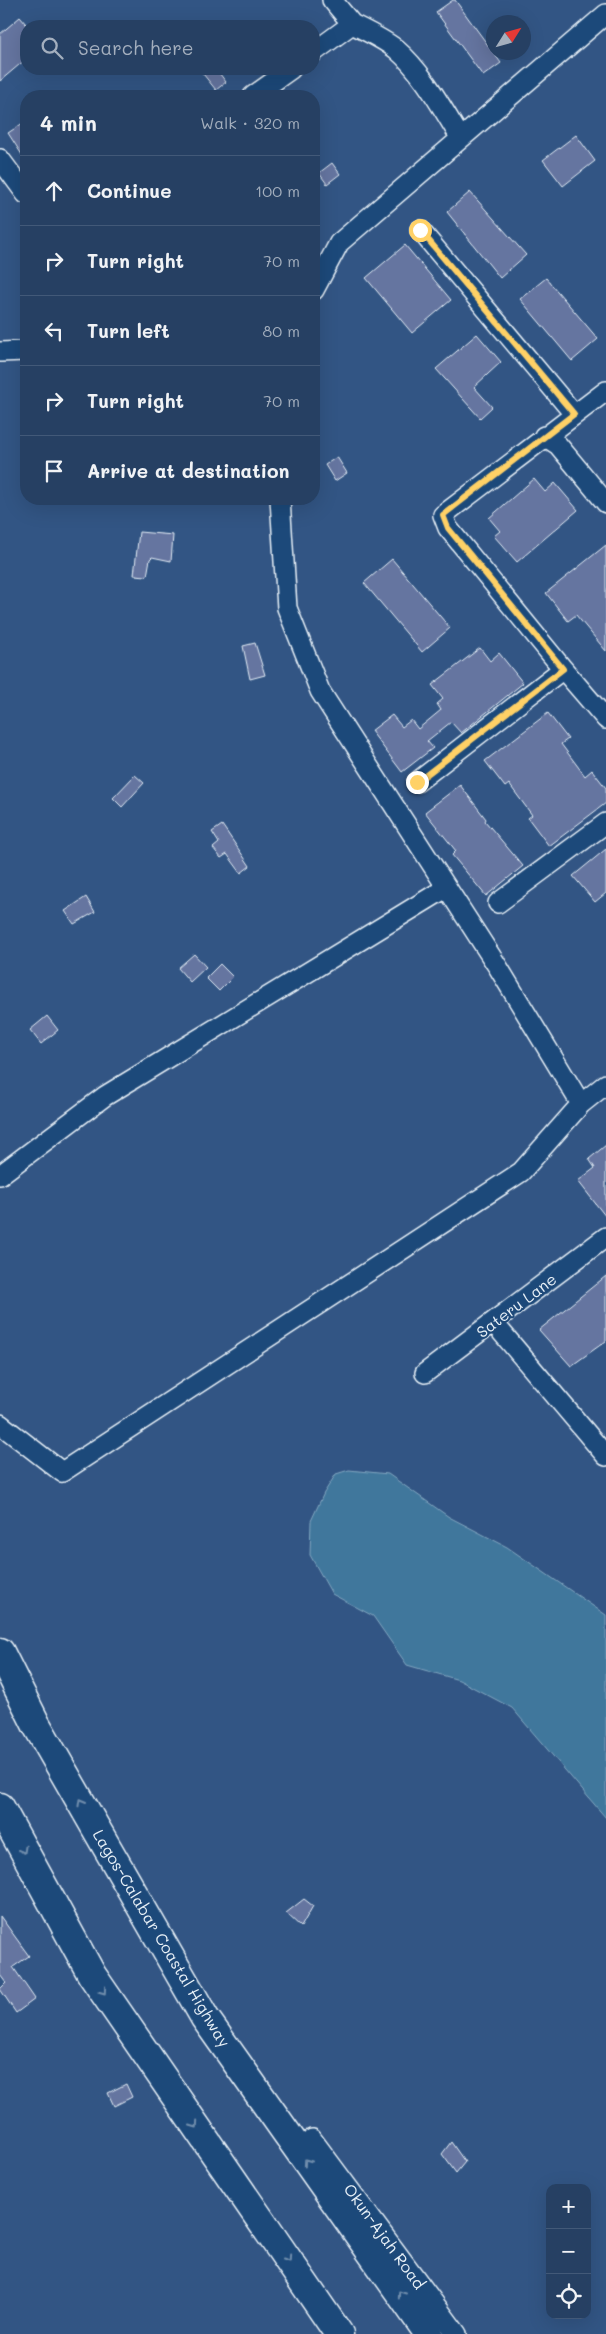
<!DOCTYPE html>
<html lang="en">
<head>
<meta charset="utf-8">
<style>
  :root { --surface:#264063; --page:#2e4769; --text:#f1f3f6; --muted:#a4afbe; --line:#425978 }
  body { margin:0; font-family:Mali,sans-serif; background:var(--page); color:var(--text) }
  .controls { position:absolute; right:15px; bottom:15px; display:grid; overflow:hidden; border-radius:10px; box-shadow:0 5px 20px #0002 }
  .controls button { width:45px; height:45px; display:grid; place-items:center; padding:0; border:0; border-bottom:1px solid var(--line); background:var(--surface); color:var(--text); font:25px sans-serif }
  .compass { position:absolute; left:486px; top:15px; width:45px; height:45px; border-radius:50%; background:var(--surface); box-shadow:0 5px 20px #0002; rotate:53deg }
  .stop { position:absolute; width:15px; height:15px; margin:-11px; border:4px solid #ffd166; border-radius:50%; background:#fff }
  .stop.end { background:#ffd166; border-color:#fff; box-shadow:0 1px 5px #0008 }
  .list { margin:0; padding:0; list-style:none }
  h2 { display:flex; justify-content:space-between; align-items:center; height:65px; margin:0; padding:0 20px; font-size:21px }
  h2 small { font-size:16px; font-weight:400; color:var(--muted) }
  .list li { display:grid; grid-template-columns:32px 1fr auto; gap:15px; align-items:center; box-sizing:border-box; height:70px; padding:0 20px; border-top:1px solid var(--line) }
  .list b { display:block; font-size:19px; white-space:nowrap }
  .list em { font-size:16px; font-style:normal; color:var(--muted) }
  .icon { flex:none; width:28px; height:28px; fill:none; stroke:currentColor; stroke-width:2; stroke-linecap:round; stroke-linejoin:round }
  .map { position:relative; flex:none; width:606px; height:2334px; overflow:hidden }
  .search { position:absolute; background:var(--surface); box-shadow:0 5px 20px #0002; left:20px; top:20px; width:300px; height:55px; display:flex; align-items:center; gap:12px; box-sizing:border-box; padding:0 18px; border-radius:20px; color:var(--muted); font-size:19px }
  .panel { position:absolute; background:var(--surface); box-shadow:0 5px 20px #0002; left:20px; top:90px; width:300px; height:415px; border-radius:20px }
  .map>svg:first-child { display:block }
  .water { fill:#40779c; stroke:#83a8c1 }
  .building { fill:#6574a0; stroke:#e8f1f8 }
  .lines { fill:none; stroke-linecap:round; stroke-linejoin:round }
  .street-casing { stroke:#e8f1f8; stroke-width:22 }
  .highway-casing { stroke:#e8f1f8; stroke-width:31 }
  .street { stroke:#1f4a7a; stroke-width:19 }
  .highway { stroke:#1f4a7a; stroke-width:28 }
  .oneway { stroke:#6f8dac }
  .route { stroke:#ffd166; stroke-width:6 }
  .labels { text-anchor:middle; dominant-baseline:central; stroke-width:4; stroke-linejoin:round; paint-order:stroke }
  .street-label { font-size:16px; fill:#e8f1f8; stroke:#1f4a7a }
</style>
</head>
<body>
<div class="map">
<svg width="606" height="2334" viewBox="0 0 606 2334">
  <rect width="100%" height="100%" fill="#325584"/>
  <filter id="ink" filterUnits="userSpaceOnUse"><feTurbulence type="fractalNoise" baseFrequency=".02" numOctaves="2"/><feDisplacementMap in="SourceGraphic" scale="10" xChannelSelector="R" yChannelSelector="G"/><feConvolveMatrix kernelMatrix="1 2 1 2 8 2 1 2 1" color-interpolation-filters="sRGB"/></filter>
  <g filter="url(#ink)">
    <path class="water" d="M 349,1470 L 388,1474 L 449,1517 L 507,1547 L 606,1615 L 606,1818 L 512,1708 L 459,1680 L 407,1665 L 373,1616 L 332,1594 L 310,1555 L 311,1521 L 324,1493 L 336,1474 Z"/>
    <path class="building" d="M 453,0 L 455,0 L 501,63 L 483,76 L 436,12 Z
      M 20,17 L 26,24 L 26,59 L 0,81 L 0,34 Z
      M 199,69 L 216,69 L 226,82 L 216,90 Z
      M 26,121 L 26,161 L 8,133 Z
      M 576,135 L 595,161 L 563,186 L 543,160 Z
      M 332,163 L 340,174 L 327,184 L 319,173 Z
      M 470,192 L 526,255 L 500,278 L 447,212 Z
      M 405,245 L 451,300 L 412,333 L 366,278 Z
      M 546,278 L 598,339 L 572,361 L 520,299 Z
      M 477,334 L 501,362 L 474,387 L 492,407 L 480,418 L 436,369 Z
      M 337,457 L 347,473 L 335,481 L 325,465 Z
      M 534,479 L 545,492 L 555,483 L 578,510 L 517,562 L 494,536 L 500,531 L 489,518 Z
      M 139,532 L 173,535 L 171,561 L 152,557 L 150,559 L 147,576 L 134,575 Z
      M 606,545 L 606,651 L 576,615 L 568,621 L 546,593 Z
      M 392,559 L 450,628 L 422,652 L 364,583 Z
      M 255,643 L 265,675 L 250,679 L 243,646 Z
      M 480,648 L 490,661 L 499,653 L 523,683 L 461,733 L 451,722 L 427,741 L 433,748 L 402,772 L 371,731 L 392,715 L 402,727 L 411,720 L 418,729 L 441,710 L 437,704 L 443,699 L 432,685 Z
      M 548,713 L 568,739 L 561,744 L 585,776 L 592,770 L 606,788 L 606,803 L 549,846 L 528,818 L 532,815 L 509,784 L 505,787 L 485,761 Z
      M 135,775 L 144,783 L 122,807 L 113,798 Z
      M 460,785 L 486,819 L 485,821 L 523,866 L 486,896 L 452,855 L 456,851 L 425,812 Z
      M 222,825 L 250,866 L 241,873 L 227,854 L 221,858 L 213,848 L 219,843 L 212,832 Z
      M 606,849 L 606,893 L 595,902 L 573,876 Z
      M 86,897 L 95,912 L 74,924 L 65,911 Z
      M 194,954 L 206,967 L 190,982 L 178,968 Z
      M 220,964 L 233,977 L 219,991 L 206,978 Z
      M 47,1016 L 58,1030 L 41,1044 L 30,1030 Z
      M 606,1145 L 606,1217 L 578,1181 L 595,1168 L 589,1159 Z
      M 606,1276 L 606,1341 L 571,1366 L 539,1330 Z
      M 304,1899 L 313,1906 L 301,1927 L 286,1913 Z
      M 0,1916 L 29,1956 L 13,1967 L 35,1999 L 16,2013 L 0,1989 L 6,1983 L 0,1975 Z
      M 126,2084 L 132,2097 L 114,2106 L 108,2093 Z
      M 451,2142 L 465,2162 L 456,2173 L 442,2154 Z"/>
    <g class="lines">
      <defs>
        <path id="street" d="M 332,0 L 352,24
          M 314,52 L 352,24 C 366,31 383,39 396,49 C 423,72 442,108 460,137
          M 253,96 L 291,69
          M 0,159 L 26,194
          M 420,230 L 574,414
          M 314,290 L 339,243 L 606,14
          M 0,352 L 26,351
          M 606,391 L 443,515 L 448,528 L 563,669 L 606,719
          M 544,436 L 558,445 L 606,503
          M 280,499 L 287,608 L 320,691 L 498,967 L 581,1104
          M 417,782 L 563,669
          M 498,903 L 606,823
          M 0,1175 L 105,1096 L 446,888
          M 493,1322 L 606,1456
          M 425,1373 L 606,1237
          M 0,1424 L 62,1472 L 521,1172 L 581,1104 L 606,1084
          M 312,2139 L 457,2334"/>
        <path id="highway" d="M 0,1652 L 36,1724 L 205,2018 L 429,2334
          M 0,1807 L 92,1975 L 339,2334"/>
      </defs>
      <use href="#street" class="street-casing"/>
      <use href="#highway" class="highway-casing"/>
      <use href="#street" class="street"/>
      <use href="#highway" class="highway"/>
    </g>
    <defs><path id="oneway-chevron" d="M-2-3.5L2.5 0L-2 3.5" fill="none" stroke-width="1.6" stroke-linecap="round" stroke-linejoin="round" transform="scale(1.25)"/></defs>
    <g class="oneway">
      <use href="#oneway-chevron" transform="translate(81 1802) rotate(-120)"/>
      <use href="#oneway-chevron" transform="translate(23 1850) rotate(61)"/>
      <use href="#oneway-chevron" transform="translate(103 1991) rotate(55)"/>
      <use href="#oneway-chevron" transform="translate(195 2125) rotate(55)"/>
      <use href="#oneway-chevron" transform="translate(307 2162) rotate(-125)"/>
      <use href="#oneway-chevron" transform="translate(288 2259) rotate(55)"/>
      <use href="#oneway-chevron" transform="translate(401 2294) rotate(-125)"/>
    </g>
  </g>
  <g class="lines" filter="url(#ink)">
    <path class="route" d="M 417,782 L 563,669 L 448,528 L 443,515 L 574,414 L 420,230"/>
  </g>
  <g class="labels">
    <g class="street-label">
      <text transform="translate(516 1305) rotate(-37)">Sateru Lane</text>
      <text transform="translate(162 1938) rotate(59)">Lagos-Calabar Coastal Highway</text>
      <text transform="translate(385 2236) rotate(54)">Okun-Ajah Road</text>
    </g>
  </g>
</svg>
<div class="controls">
<button>+</button>
<button>−</button>
<button><svg class="icon" aria-label="locate" viewBox="0 0 24 24"><circle cx="12" cy="12" r="6"/><path d="M12 2v4M12 18v4M2 12h4M18 12h4"/></svg></button>
</div>
<svg class="compass" viewBox="-18 -18 36 36"><path d="M0-13l5 13h-10z" fill="#e53935"/><path d="M0 13l5-13h-10z" fill="#a4afbe"/></svg>
<div class="stop" style="left:420px;top:230px"></div>
<div class="stop end" style="left:417px;top:782px"></div>
<div class="search"><svg class="icon" aria-label="search" viewBox="0 0 24 24"><circle cx="10" cy="10" r="6"/><path d="M15 15l6 6"/></svg>Search here</div>
<section class="panel">
<h2>4 min<small>Walk · 320 m</small></h2>
<ul class="list">
<li><svg class="icon" aria-label="ahead" viewBox="0 0 24 24"><path d="M12 20V5M6 11l6-6 6 6"/></svg><div><b>Continue</b></div><em>100 m</em></li>
<li><svg class="icon" aria-label="right" viewBox="0 0 24 24"><path d="M7 20v-9h11M14 6l5 5-5 5"/></svg><div><b>Turn right</b></div><em>70 m</em></li>
<li><svg class="icon" aria-label="left" viewBox="0 0 24 24"><path d="M17 20v-9H6M10 6l-5 5 5 5"/></svg><div><b>Turn left</b></div><em>80 m</em></li>
<li><svg class="icon" aria-label="right" viewBox="0 0 24 24"><path d="M7 20v-9h11M14 6l5 5-5 5"/></svg><div><b>Turn right</b></div><em>70 m</em></li>
<li><svg class="icon" aria-label="arrive" viewBox="0 0 24 24"><path d="M6 21V4h12l-3 4 3 4H6"/></svg><div><b>Arrive at destination</b></div></li>
</ul>
</section>
</div>
</body>
</html>
